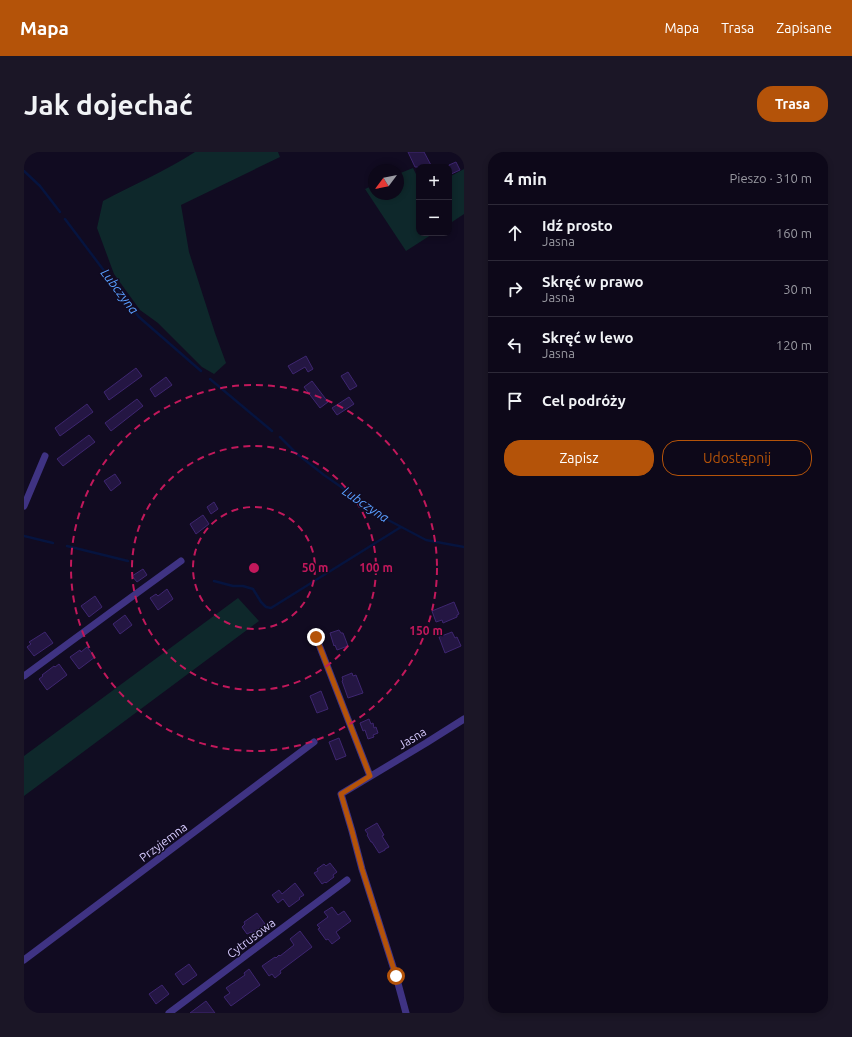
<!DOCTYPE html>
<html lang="pl">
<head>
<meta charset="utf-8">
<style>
  :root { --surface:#0d0819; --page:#1b1626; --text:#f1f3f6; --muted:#9a9aa2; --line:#2d2938; --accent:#b45309 }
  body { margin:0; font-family:Ubuntu,sans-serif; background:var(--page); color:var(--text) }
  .controls { position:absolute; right:12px; top:12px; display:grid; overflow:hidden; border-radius:8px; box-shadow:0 2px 6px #0003 }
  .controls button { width:36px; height:36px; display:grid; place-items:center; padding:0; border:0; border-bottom:1px solid var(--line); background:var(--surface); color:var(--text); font:20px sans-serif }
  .compass { position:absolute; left:344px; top:12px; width:36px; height:36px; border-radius:50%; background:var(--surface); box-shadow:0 2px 6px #0003; rotate:238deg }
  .stop { position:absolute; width:12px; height:12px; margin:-9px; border:3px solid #b45309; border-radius:50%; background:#fff }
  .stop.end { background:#b45309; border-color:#fff; box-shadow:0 1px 4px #0008 }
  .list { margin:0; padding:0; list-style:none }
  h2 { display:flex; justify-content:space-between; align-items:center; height:52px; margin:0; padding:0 16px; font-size:17px }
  h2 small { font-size:13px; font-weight:400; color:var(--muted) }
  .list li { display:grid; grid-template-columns:26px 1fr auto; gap:12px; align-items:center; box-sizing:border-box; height:56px; padding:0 16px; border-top:1px solid var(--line) }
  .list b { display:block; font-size:15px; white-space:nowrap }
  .list p { margin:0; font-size:13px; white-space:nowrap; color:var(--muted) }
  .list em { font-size:13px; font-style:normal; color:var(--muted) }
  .actions { display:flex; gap:8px; padding:12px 16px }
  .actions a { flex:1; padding:9px 0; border:1px solid var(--accent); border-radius:16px; text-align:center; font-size:14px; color:var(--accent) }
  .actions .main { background:var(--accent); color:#fff }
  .icon { flex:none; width:22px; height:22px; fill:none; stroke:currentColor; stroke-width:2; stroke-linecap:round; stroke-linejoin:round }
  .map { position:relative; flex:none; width:440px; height:861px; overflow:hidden; border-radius:16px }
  header { display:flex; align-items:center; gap:24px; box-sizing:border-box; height:56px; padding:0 20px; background:var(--accent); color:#fff }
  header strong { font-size:19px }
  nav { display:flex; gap:22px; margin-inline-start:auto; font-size:14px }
  .intro { display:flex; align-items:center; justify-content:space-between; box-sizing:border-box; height:96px; padding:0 24px }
  h1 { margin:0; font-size:28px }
  .button { padding:10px 18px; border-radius:16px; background:var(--accent); color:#fff; font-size:14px; font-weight:700 }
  main { display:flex; gap:24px; padding:0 24px }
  aside { flex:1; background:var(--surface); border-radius:16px; box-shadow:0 2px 6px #0003 }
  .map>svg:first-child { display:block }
  .green { fill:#0e282b }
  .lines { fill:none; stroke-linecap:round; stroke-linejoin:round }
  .stream { stroke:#06143f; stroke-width:2.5 }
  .building { fill:#241643; stroke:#3e2670 }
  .minor { stroke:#3f3383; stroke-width:7 }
  .route { stroke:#b45309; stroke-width:5 }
  .ring { fill:none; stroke:#c2185b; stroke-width:2; stroke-dasharray:7 5 }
  .labels { text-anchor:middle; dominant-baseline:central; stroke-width:3; stroke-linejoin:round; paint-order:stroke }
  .street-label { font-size:12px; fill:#d7cbff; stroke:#110b21 }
  .water-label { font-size:13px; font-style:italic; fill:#599eff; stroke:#110b21 }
  .centre { fill:#c2185b; stroke:#110b21; stroke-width:2 }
  .ring-label { font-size:12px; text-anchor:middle; font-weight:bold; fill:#c2185b; stroke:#110b21; stroke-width:3; stroke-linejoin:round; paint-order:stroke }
</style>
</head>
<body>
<header>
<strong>Mapa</strong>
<nav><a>Mapa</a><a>Trasa</a><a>Zapisane</a></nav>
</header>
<div class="intro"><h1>Jak dojechać</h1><a class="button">Trasa</a></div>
<main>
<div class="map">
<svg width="440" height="861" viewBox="0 0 440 861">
  <rect width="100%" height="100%" fill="#110b21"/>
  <path class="green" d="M 171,0 L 254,0 L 256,5 L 157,53 L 165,100 L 191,181 L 202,211 L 190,222 L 178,215 L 134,171 L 116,158 L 90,122 L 73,76 L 79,49 C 109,33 141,19 171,0 Z
    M 389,16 L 395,28 L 395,81 L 410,81 L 382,99 L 341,37 L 350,33 L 350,42 L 374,42 L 374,22 Z
    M 440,17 L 440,62 L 425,72 L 425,25 Z
    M 214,446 L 235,469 L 0,644 L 0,604 Z"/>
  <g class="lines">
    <path class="stream" d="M 0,19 L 16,34 L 36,60
      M 41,67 L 115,165 L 177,219
      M 186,227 L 248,279
      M 256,285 L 272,301 L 300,323 L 366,369 L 402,388 L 440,395
      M 0,384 L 29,391
      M 43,394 L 104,409
      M 190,429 L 209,434 L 219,434 L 229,437 L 237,450 L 242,455 L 247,456 L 377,375"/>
  </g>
  <path class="building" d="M 384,0 L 400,0 L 408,15 L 391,15 Z
    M 432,10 L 436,18 L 425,23 L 425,13 Z
    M 282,204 L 289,217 L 284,220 L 281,215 L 269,222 L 264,214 Z
    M 112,216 L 118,224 L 85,248 L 80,240 Z
    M 324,220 L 333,234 L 326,238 L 317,224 Z
    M 142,225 L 148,233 L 131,245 L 126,237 Z
    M 288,229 L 304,250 L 296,256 L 280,235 Z
    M 325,245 L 330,252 L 313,263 L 308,256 Z
    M 113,247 L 119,254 L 87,279 L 81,271 Z
    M 63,252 L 69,260 L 36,284 L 31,276 Z
    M 65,283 L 71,290 L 39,314 L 33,307 Z
    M 91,322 L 97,331 L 87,339 L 80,329 Z
    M 190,350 L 194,357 L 187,362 L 183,355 Z
    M 179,363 L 185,372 L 172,382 L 166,372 Z
    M 119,417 L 123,423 L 113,430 L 108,424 Z
    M 143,437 L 149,447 L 134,458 L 126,446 L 132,442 L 134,444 Z
    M 71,444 L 78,455 L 65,465 L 57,454 Z
    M 430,450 L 435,462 L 433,463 L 433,465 L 419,471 L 418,468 L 412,470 L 408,459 Z
    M 101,463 L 108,473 L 96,482 L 89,472 Z
    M 315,478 L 317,481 L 319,481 L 324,494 L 313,498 L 311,493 L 310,494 L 306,481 Z
    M 21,480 L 29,491 L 10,504 L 3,495 L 7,492 L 5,490 Z
    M 428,480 L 431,486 L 433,485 L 437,494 L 421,501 L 415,485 Z
    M 63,495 L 71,505 L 55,517 L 46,505 L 56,498 L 57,500 Z
    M 35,512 L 43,523 L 23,538 L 15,527 L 19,524 L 18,523 L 30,514 L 31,515 Z
    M 328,521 L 329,524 L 332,523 L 339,541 L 324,546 L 318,529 L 319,528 L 318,525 Z
    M 297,539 L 304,557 L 293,561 L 286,544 Z
    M 345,567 L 347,572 L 349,571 L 350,576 L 352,575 L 354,581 L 349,583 L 350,585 L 344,587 L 341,578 L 339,579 L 336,571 Z
    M 315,586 L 322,604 L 312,608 L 305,590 Z
    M 353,671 L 360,683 L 358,684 L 365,695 L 361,697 L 361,698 L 355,701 L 348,690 L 347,690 L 343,683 L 344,682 L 341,678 Z
    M 306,711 L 313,720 L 309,723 L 310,725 L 302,731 L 301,730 L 298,732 L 290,721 L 294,719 L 293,717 L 300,712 L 302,714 Z
    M 271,731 L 280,743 L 275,746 L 276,747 L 265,755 L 259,747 L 254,751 L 248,743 L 255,738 L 258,742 Z
    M 308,755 L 314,763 L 320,759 L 327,769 L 312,780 L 316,786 L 308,792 L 304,787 L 302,788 L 294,777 L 296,776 L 293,773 L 304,765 L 300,760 Z
    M 233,761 L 241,772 L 229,781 L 227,780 L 223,782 L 218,775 L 221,772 L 220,770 Z
    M 276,779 L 288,795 L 256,819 L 257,821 L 251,826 L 248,822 L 245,824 L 238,814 L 251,805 L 252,806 L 255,803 L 256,804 L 270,793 L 266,787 Z
    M 165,812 L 173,823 L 159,833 L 151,822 Z
    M 225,817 L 236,833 L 207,854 L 200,845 L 206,841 L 202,836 L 221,823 L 220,821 Z
    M 138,833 L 145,842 L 132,852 L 125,842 Z
    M 182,849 L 191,861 L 166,861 Z"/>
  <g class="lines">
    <path class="minor" d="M 0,354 L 21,304
      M 292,485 L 346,624
      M 0,524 L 87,460 L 157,409
      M 0,808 L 290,590
      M 145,861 L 323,728
      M 382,861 L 372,824 L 338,717 L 328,679 L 317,642 L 402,591 L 440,567"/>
  </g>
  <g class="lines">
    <path class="route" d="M 292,485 L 346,624 L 317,642 L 328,679 L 338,717 L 372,824"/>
  </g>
  <g class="ring">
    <circle cx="230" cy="416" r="61"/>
    <circle cx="230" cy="416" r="122"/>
    <circle cx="230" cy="416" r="183"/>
  </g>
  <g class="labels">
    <g class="street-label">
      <text transform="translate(388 586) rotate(-31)">Jasna</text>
      <text transform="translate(139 690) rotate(-37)">Przyjemna</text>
      <text transform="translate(227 786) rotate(-37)">Cytrusowa</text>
    </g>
    <g class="water-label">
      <text transform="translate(96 139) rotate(53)">Lubczyna</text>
      <text transform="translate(342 352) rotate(34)">Lubczyna</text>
    </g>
  </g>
  <circle cx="230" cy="416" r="6" class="centre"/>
  <g class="ring-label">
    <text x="291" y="420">50 m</text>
    <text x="352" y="420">100 m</text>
    <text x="402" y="483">150 m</text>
  </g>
</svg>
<div class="controls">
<button>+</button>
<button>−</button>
</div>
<svg class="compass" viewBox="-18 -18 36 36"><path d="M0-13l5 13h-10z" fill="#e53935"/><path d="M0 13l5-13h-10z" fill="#9a9aa2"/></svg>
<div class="stop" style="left:372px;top:824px"></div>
<div class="stop end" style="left:292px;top:485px"></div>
</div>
<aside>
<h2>4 min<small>Pieszo · 310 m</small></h2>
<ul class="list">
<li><svg class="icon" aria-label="ahead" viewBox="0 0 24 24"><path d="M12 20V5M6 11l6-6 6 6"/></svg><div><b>Idź prosto</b><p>Jasna</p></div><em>160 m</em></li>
<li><svg class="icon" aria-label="right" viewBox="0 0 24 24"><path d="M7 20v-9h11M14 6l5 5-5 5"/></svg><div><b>Skręć w prawo</b><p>Jasna</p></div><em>30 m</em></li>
<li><svg class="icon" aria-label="left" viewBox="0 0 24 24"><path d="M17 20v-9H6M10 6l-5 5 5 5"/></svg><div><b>Skręć w lewo</b><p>Jasna</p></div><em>120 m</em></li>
<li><svg class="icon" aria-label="arrive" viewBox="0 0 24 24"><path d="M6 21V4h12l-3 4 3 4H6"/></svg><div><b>Cel podróży</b></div></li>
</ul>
<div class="actions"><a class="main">Zapisz</a><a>Udostępnij</a></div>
</aside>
</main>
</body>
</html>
